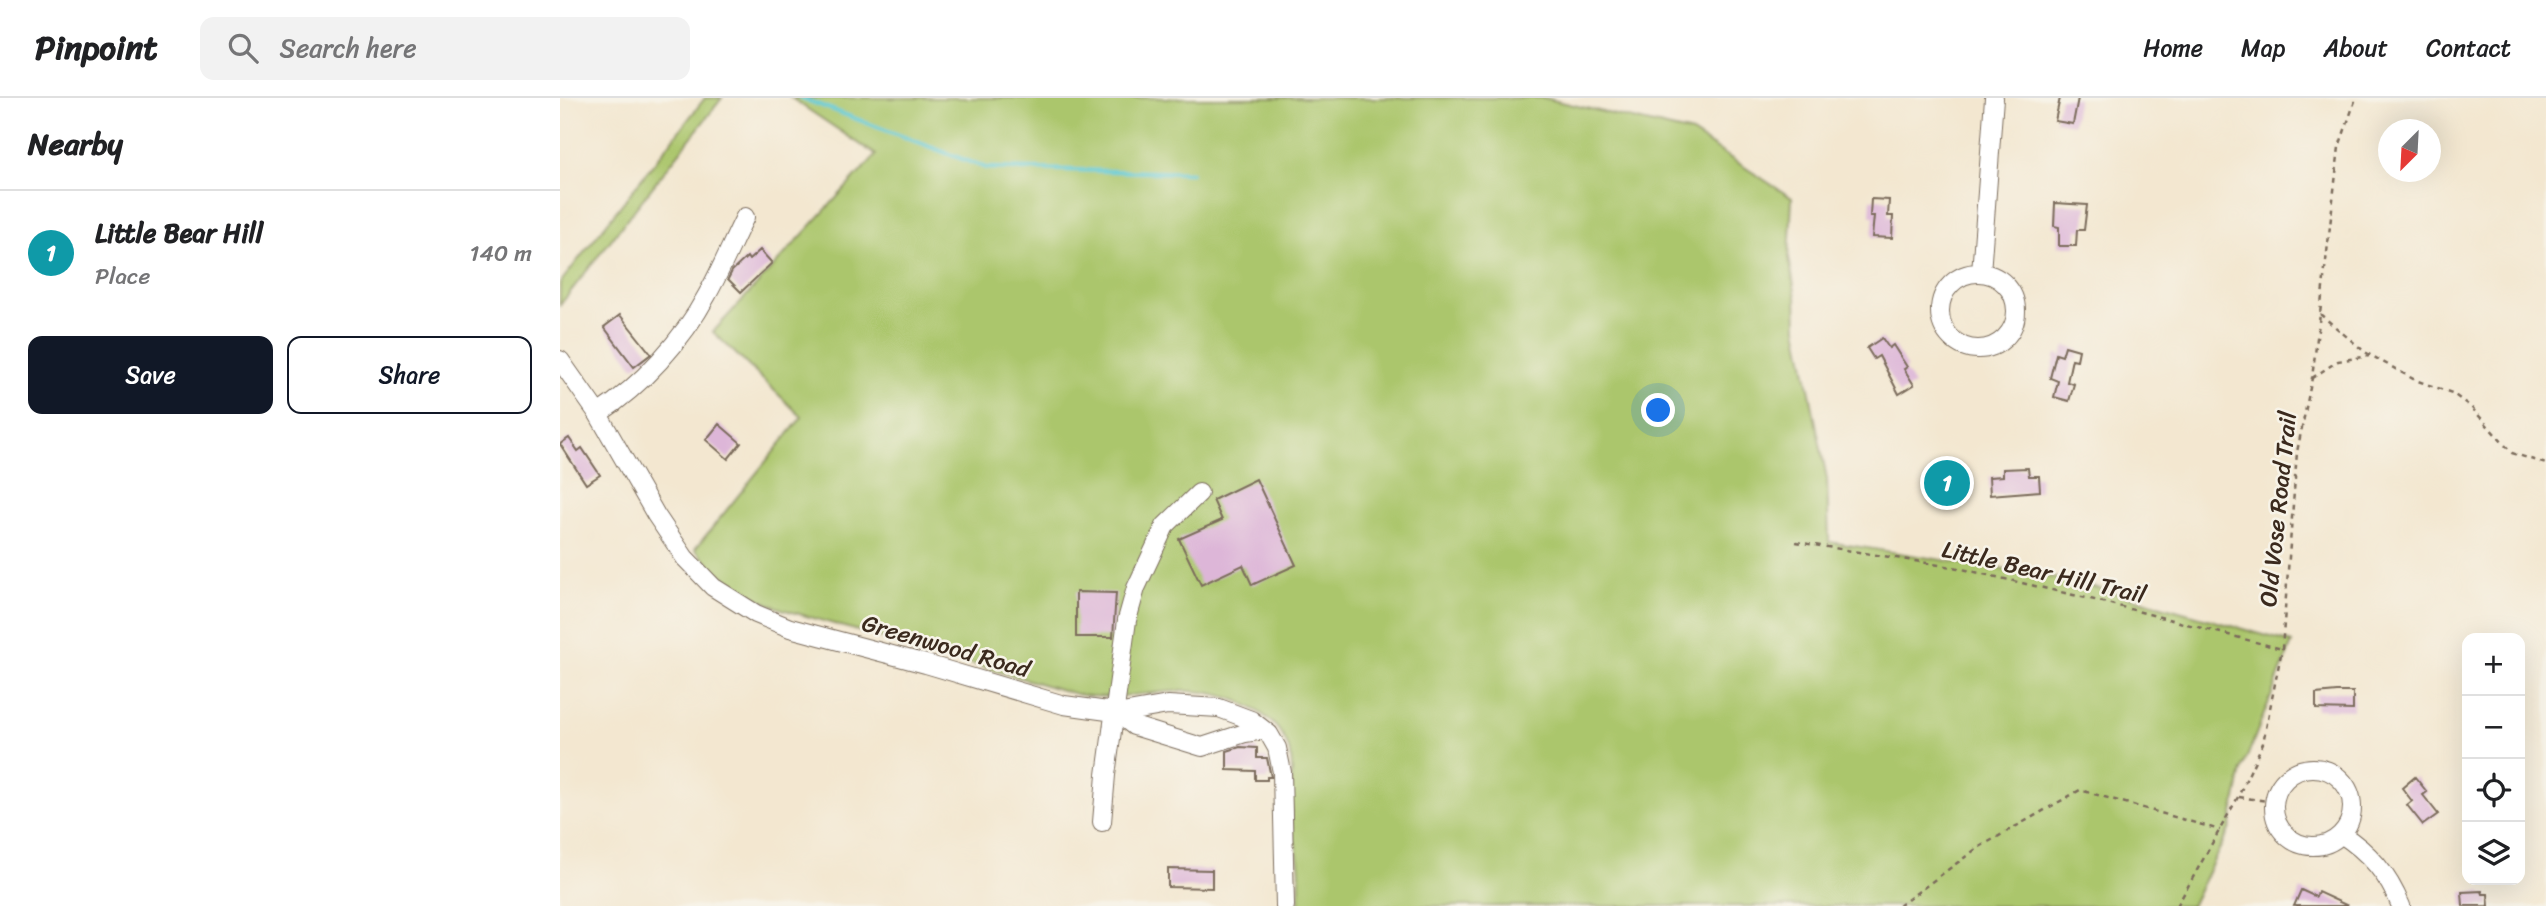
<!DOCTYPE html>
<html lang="en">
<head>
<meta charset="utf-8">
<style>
  :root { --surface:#fff; --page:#f2f2f2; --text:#202124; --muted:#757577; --line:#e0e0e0; --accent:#111827 }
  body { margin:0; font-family:Sriracha,sans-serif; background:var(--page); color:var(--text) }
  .controls { position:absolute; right:21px; bottom:21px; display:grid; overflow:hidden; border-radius:14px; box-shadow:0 7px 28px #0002 }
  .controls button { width:63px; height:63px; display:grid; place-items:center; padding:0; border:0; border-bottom:2px solid var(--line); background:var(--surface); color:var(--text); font:35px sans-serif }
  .compass { position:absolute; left:1818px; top:21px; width:63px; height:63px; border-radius:50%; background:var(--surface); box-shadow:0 7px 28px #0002; rotate:204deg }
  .you { position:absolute; left:1099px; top:313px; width:24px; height:24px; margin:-18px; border:5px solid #fff; border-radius:50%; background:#1a73e8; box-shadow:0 0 0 10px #1a73e833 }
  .badge { display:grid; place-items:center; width:46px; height:46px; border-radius:50%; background:var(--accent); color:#fff; font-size:23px; font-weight:700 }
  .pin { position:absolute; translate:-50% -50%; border:4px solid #fff; box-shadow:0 2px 7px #0006 }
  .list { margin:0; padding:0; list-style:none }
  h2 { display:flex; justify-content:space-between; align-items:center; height:91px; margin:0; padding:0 28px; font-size:30px }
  h2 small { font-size:23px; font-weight:400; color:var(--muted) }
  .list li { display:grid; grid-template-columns:46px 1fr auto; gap:21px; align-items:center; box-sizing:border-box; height:126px; padding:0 28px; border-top:2px solid var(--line) }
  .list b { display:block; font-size:26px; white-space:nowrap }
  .list p { margin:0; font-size:23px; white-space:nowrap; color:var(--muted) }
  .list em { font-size:23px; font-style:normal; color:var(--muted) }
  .actions { display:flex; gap:14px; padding:21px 28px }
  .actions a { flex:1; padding:16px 0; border:2px solid var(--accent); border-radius:14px; text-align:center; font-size:24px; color:var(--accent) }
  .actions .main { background:var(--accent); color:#fff }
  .icon { flex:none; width:38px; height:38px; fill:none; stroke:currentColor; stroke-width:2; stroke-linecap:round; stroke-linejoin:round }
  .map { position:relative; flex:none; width:1986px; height:808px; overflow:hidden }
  header { display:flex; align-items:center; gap:42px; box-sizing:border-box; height:98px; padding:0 35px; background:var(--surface); border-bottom:2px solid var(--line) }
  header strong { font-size:33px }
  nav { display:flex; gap:38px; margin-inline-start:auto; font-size:24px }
  .search { width:490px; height:63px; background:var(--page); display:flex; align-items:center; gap:18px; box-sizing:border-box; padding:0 24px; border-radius:14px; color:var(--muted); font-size:26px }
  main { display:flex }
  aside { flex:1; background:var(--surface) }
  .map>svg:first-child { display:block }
  .green { fill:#abc66c; stroke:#737845; stroke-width:2 }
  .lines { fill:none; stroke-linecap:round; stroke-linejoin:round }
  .stream { stroke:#5bc8d2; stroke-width:4.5 }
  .building { fill:#ddb6d8 }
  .minor-casing { stroke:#7b6c5c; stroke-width:20 }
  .path { stroke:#7b6c5c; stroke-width:2.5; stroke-dasharray:5 5; stroke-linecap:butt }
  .minor { stroke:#fff; stroke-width:18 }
  .labels { text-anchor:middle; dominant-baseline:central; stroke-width:5; stroke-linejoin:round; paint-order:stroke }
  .street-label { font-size:24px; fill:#3b2a1e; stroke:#f7f3e8 }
</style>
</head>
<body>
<header>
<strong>Pinpoint</strong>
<div class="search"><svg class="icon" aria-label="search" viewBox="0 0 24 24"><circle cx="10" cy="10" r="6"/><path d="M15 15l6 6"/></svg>Search here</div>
<nav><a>Home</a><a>Map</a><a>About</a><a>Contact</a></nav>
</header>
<main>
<aside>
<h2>Nearby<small></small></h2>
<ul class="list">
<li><span class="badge" style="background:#0f9aa8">1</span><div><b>Little Bear Hill</b><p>Place</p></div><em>140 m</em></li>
</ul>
<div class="actions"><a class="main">Save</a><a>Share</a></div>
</aside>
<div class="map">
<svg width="1986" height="808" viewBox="0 0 1986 808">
  <rect width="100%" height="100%" fill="#f7f3e8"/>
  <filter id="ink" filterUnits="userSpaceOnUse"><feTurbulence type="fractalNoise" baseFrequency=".0143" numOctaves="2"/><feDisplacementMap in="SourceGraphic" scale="14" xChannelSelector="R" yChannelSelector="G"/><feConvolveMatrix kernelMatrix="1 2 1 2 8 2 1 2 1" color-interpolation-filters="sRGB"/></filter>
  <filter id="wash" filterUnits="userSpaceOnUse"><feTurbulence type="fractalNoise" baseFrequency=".00686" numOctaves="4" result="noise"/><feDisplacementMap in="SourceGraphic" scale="28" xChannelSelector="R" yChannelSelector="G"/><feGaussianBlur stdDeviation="1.57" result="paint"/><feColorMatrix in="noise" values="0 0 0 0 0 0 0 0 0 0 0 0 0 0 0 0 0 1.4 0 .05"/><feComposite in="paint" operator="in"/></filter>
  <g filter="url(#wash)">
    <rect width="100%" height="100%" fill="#f3e7d0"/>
    <path class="green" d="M 145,0 L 162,0 L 0,207 L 0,185 Z
      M 231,0 L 984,0 L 1132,35 L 1232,100 L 1229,160 L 1236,199 L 1237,230 L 1267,381 L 1269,444 L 1513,483 L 1732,545 L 1682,672 L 1670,730 L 1631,808 L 739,808 C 739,794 741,779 739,765 C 737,750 732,734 731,718 C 730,699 734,680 731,660 C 723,614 668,594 628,593 C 590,592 554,604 516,596 L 222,511 C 187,498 159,479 135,451 L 242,319 L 153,234 L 316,57 Z"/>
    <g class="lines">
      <path class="stream" d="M 241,0 L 426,70 L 631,75"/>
    </g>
    <g id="blocks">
      <path class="building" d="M 1500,0 L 1518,0 L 1513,26 L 1495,23 Z
        M 1311,101 L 1329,102 L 1328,118 L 1333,118 L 1332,140 L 1312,139 L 1314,118 L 1310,118 Z
        M 1495,105 L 1527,107 L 1524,132 L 1517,132 L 1516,148 L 1499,148 L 1499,129 L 1494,128 Z
        M 200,152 L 212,165 L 181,194 L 168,181 L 172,173 L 187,159 L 189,162 Z
        M 60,217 L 91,256 L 74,269 L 44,229 Z
        M 1322,240 L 1329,250 L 1333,247 L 1347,269 L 1344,271 L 1354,287 L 1339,296 L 1319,258 L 1314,261 L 1307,250 Z
        M 1505,248 L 1519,252 L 1517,262 L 1512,261 L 1507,284 L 1514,286 L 1509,303 L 1494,299 L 1498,283 L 1490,280 L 1496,256 L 1502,258 Z
        M 159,326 L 181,345 L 168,361 L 146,342 Z
        M 9,340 L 18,353 L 22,350 L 40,377 L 26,386 L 0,346 Z
        M 1468,370 L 1469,378 L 1479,378 L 1480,393 L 1430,397 L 1429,379 L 1443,378 L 1443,371 Z
        M 696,381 L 736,467 L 692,487 L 683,467 L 641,487 L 619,441 L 662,422 L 653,402 Z
        M 516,494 L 556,495 L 553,539 L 516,539 Z
        M 1777,594 L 1793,594 L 1793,612 L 1756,611 L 1756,596 Z
        M 680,649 L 697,650 L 697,660 L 707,660 L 711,679 L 707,679 L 707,682 L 695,682 L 695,673 L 667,672 L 667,653 Z
        M 1855,679 L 1867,694 L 1863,697 L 1878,716 L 1863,727 L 1847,707 L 1852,703 L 1842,690 Z
        M 608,771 L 652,772 L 652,790 L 608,789 Z
        M 1741,792 L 1756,799 L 1758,794 L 1788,808 L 1734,808 Z
        M 1922,793 L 1923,796 L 1928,796 L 1929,808 L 1903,808 L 1902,794 Z"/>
    </g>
  </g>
  <g filter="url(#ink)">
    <use href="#blocks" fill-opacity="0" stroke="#7b6c5c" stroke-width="2"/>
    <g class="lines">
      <defs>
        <path id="minor" d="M1380 213a38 38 0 1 1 76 0a38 38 0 1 1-76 0Z
          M 1421,175 L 1434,0
          M 0,262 L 38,316 L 96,417 L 125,460 L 153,489 L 196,516 L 230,530 L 366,566 L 504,607 L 562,615 L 608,607 L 659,610 L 691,622 L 709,636 L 717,650 L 722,674 L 725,808
          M 38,316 C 81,288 123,242 147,197 C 161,172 172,145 185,119
          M 556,614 L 574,628 L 642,649 L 685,635 L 704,632
          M1714 709a39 39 0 1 1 78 0a39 39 0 1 1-78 0Z
          M 542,724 L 546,677 L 567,522 L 576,490 L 605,428 L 639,395
          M 1781,736 C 1809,754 1828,776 1841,808"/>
      </defs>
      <use href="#minor" class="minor-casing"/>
      <path class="path" d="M 1760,216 L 1805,254 L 1855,282 L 1892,295 L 1911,309 L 1952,355 L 1986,366
        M 1752,280 L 1778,263 L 1809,258
        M 1236,444 L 1398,470 L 1539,503 L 1722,551
        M 1679,699 L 1714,704
        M 1339,808 L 1416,751 L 1520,692 L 1660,732
        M 1617,808 L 1678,699 L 1703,645 L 1722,551 L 1737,354 L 1752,280 L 1760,216 L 1779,49 L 1796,0"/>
      <use href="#minor" class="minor"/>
    </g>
  </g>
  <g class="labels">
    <g class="street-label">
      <text transform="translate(1718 411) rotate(-84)">Old Vose Road Trail</text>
      <text transform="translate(1484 474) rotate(13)">Little Bear Hill Trail</text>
      <text transform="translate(386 548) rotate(16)">Greenwood Road</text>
    </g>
  </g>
</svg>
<div class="controls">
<button>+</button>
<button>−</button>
<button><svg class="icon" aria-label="locate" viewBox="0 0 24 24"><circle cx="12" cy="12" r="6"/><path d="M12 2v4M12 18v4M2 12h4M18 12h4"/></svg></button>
<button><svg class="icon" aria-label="layers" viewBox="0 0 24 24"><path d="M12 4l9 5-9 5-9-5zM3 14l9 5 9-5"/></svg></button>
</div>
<svg class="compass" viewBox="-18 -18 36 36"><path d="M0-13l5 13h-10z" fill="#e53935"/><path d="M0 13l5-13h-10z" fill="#757577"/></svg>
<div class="you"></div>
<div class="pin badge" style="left:1387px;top:385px;background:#0f9aa8">1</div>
</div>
</main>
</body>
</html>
